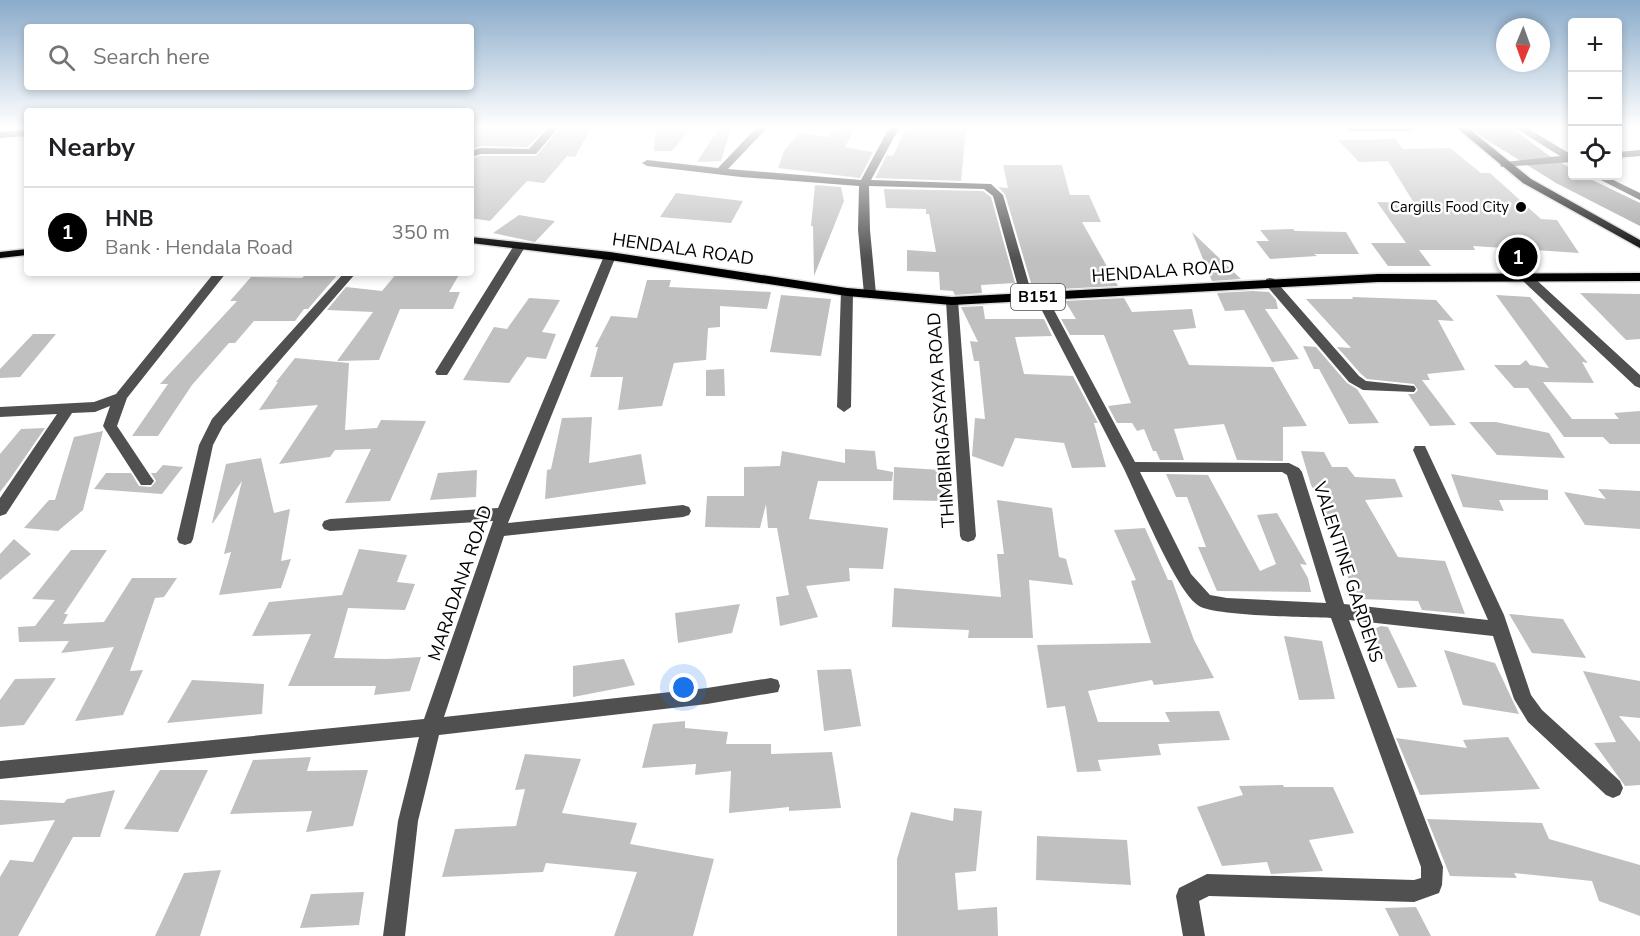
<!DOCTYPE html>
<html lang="en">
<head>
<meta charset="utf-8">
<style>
  :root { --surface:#fff; --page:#f2f2f2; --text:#202124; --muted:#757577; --line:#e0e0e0; --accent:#000 }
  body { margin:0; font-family:"Nunito Sans",sans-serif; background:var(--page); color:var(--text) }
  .controls { position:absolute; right:18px; top:18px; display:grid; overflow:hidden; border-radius:6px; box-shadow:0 3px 9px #0003 }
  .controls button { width:54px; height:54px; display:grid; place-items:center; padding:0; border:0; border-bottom:2px solid var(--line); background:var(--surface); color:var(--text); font:30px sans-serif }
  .compass { position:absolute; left:1496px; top:18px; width:54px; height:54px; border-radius:50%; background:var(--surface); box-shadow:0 3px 9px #0003; rotate:181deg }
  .you { position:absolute; left:684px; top:688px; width:21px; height:21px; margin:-15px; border:4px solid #fff; border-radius:50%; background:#1a73e8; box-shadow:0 0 0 9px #1a73e833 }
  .badge { display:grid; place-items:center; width:39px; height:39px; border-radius:50%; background:var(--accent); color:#fff; font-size:20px; font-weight:700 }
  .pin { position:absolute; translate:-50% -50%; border:3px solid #fff; box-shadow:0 2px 6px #0006 }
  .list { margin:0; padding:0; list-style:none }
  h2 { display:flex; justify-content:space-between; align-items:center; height:78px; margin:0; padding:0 24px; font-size:26px }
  h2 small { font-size:20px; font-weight:400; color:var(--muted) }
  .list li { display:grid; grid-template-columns:39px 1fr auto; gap:18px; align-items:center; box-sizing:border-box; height:90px; padding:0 24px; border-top:2px solid var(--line) }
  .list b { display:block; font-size:22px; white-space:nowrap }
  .list p { margin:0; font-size:20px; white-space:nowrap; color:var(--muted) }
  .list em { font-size:20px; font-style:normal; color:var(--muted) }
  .icon { flex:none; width:33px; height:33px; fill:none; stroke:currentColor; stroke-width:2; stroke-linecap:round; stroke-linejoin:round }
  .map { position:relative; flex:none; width:1640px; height:936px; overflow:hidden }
  .search { position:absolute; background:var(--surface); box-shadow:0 3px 9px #0003; left:24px; top:24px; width:450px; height:66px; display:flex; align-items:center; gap:15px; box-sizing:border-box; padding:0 21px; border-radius:6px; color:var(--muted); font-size:22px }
  .panel { position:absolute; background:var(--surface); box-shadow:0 3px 9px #0003; left:24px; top:108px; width:450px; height:168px; border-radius:6px }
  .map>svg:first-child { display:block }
  .water { fill:#9e9e9e }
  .building { fill:#c0c0c0 }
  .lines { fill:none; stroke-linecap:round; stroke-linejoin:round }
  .major-casing { stroke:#dbdbdb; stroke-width:3 }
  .minor { fill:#505050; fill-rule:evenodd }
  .major { fill:#000; fill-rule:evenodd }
  .poi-dot { fill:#000; stroke:#fff; stroke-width:2 }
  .labels { text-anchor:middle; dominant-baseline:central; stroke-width:5; stroke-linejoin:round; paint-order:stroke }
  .far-poi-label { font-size:15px; fill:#000; stroke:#fff; text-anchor:end }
  .shield { fill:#fff; stroke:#4c4c4c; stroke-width:1.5 }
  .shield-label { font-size:16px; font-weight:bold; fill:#000 }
  .street-label { font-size:18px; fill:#000; stroke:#fff }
</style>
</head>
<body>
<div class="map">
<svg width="1640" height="936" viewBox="0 0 1640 936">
  <rect width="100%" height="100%" fill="#fff"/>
  <path class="water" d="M 1471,128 L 1512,128 L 1548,155 L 1572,169 L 1572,176 L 1584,176 L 1640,203 L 1640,226 L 1556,183 L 1482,137 Z"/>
  <path class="building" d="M 471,128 L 545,128 L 528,147 L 480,146 L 471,149 Z
    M 560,128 L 591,128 L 575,157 L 567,156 L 544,183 L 527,181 L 490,221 L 471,218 L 471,159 L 481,156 L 536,156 Z
    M 656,128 L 691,128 L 672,151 L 654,151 Z
    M 719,128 L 731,128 L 721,161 L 697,162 Z
    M 834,128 L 855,128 L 845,147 L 873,152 L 860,178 L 778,168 L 784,151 L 799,133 L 828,137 Z
    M 906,128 L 966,128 L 961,181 L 875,178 L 887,155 L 893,156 Z
    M 1395,139 L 1403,149 L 1450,148 L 1481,173 L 1490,173 L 1541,219 L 1557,220 L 1579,253 L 1473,246 L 1475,250 L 1419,250 L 1431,266 L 1388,266 L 1371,243 L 1406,243 L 1377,202 L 1414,203 L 1388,161 L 1359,162 L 1338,140 Z
    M 1003,165 L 1062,165 L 1070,195 L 1089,195 L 1101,222 L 1082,222 L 1118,286 L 1059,289 L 1055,283 L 1031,283 L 1005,194 L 998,187 L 1008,188 Z
    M 815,185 L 841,187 L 844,201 L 814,276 L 813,226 L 811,226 Z
    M 884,189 L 983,191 L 991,197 L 1015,283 L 981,285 L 982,293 L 955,295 L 953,291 L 940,290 L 939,272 L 907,271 L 907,250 L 936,252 L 929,214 L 926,214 L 926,209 L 886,208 Z
    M 676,193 L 743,201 L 731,223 L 660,217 Z
    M 519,215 L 555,221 L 535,242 L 493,233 Z
    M 1293,229 L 1295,231 L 1346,232 L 1359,254 L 1314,254 L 1317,256 L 1270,259 L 1256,241 L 1269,241 L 1260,230 Z
    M 1192,232 L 1241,279 L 1212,281 Z
    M 307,273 L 339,273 L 308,309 L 304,309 L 295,321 L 254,321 L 235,343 L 229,343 L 192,385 L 158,436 L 132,436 L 168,384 L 160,384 L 237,301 L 230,301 L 251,277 L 302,278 Z
    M 397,273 L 460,273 L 449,292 L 460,292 L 453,309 L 400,309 L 379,360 L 337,361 L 373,312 L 327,310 L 346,287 L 382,291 Z
    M 647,280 L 671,280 L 669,287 L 771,292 L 767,309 L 720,306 L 720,327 L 708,328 L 706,360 L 674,363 L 662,406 L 618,410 L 623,377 L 590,377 L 598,347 L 595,347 L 611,316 L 637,318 Z
    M 1253,291 L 1269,292 L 1276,300 L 1278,309 L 1265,309 L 1299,359 L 1272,362 L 1244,310 L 1225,311 L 1217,293 Z
    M 1580,293 L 1640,294 L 1640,339 L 1626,340 Z
    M 781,295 L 831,299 L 821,356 L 770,352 Z
    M 1496,295 L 1530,297 L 1588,363 L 1582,362 L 1594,383 L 1543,382 L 1572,419 L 1619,419 L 1614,413 L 1640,411 L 1640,444 L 1610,444 L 1603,437 L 1564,437 L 1528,388 L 1514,388 L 1494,365 L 1520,365 L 1526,360 L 1530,365 L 1549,368 Z
    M 1352,297 L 1436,300 L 1454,321 L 1438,320 L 1465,370 L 1427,374 L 1430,380 L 1422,380 L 1456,425 L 1430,426 L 1408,394 L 1414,394 L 1418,390 L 1414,384 L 1367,379 L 1361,374 L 1337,347 L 1351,348 L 1306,299 L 1353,299 Z
    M 529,298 L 560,300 L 542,332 L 556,334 L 546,359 L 527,357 L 509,383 L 463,380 L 494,327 L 507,329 Z
    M 1124,298 L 1132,312 L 1192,309 L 1196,328 L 1173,330 L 1189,365 L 1273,367 L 1307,426 L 1283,427 L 1283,461 L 1237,460 L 1224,424 L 1174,429 L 1184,460 L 1160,460 L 1156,451 L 1153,451 L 1144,429 L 1137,431 L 1132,423 L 1117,423 L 1108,406 L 1131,403 L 1104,335 L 1070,335 L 1061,319 L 1076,319 L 1065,301 Z
    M 983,306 L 985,319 L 1044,319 L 1052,336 L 1015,337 L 1024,374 L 1073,376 L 1098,423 L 1094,423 L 1106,467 L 1072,468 L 1064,443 L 1015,438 L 1003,467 L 972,456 L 975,418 L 985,419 L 979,361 L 974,361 L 970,341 L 978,342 L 961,307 Z
    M 33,334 L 56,334 L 20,377 L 0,378 L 0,369 Z
    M 1303,346 L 1316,347 L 1347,383 L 1357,389 L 1379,423 L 1349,424 L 1319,369 L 1314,369 Z
    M 295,358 L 349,363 L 345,430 L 377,428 L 381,420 L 426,421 L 390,501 L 345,503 L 371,449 L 335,450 L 330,457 L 279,464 L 318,405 L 259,410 L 278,382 L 276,382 Z
    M 724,369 L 725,396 L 706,396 L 706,370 Z
    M 592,417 L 589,463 L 641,454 L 646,484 L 545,499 L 547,470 L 551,469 L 562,418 Z
    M 1469,422 L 1496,422 L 1549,433 L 1565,458 L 1497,455 Z
    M 45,428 L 10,479 L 0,492 L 0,454 L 21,429 Z
    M 103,431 L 83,510 L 58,531 L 24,528 L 49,500 L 55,500 L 74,437 Z
    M 845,449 L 875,451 L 877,469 L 893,472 L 892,481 L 818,481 L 809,519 L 888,528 L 883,569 L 849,568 L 850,581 L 806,586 L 818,617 L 780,626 L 776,597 L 789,595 L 777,528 L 768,528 L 766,504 L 760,528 L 705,527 L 707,496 L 744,496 L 744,467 L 780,466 L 782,451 L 845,463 Z
    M 1301,451 L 1324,452 L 1332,467 L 1347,467 L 1355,477 L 1395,479 L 1403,497 L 1365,500 L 1398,557 L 1445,561 L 1465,614 L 1422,610 L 1418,601 L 1358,599 L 1347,575 L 1350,575 L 1338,528 L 1334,528 L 1311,485 Z
    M 261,458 L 274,513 L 290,509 L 281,561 L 291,559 L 281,588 L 219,595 L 231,552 L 224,554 L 242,481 L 213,523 L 212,523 L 226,464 Z
    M 163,465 L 183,467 L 162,494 L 94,489 L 106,473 L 131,473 L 139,486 L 151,487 L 156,481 L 151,473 L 156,473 Z
    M 894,467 L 941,470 L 942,501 L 893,500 Z
    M 477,470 L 476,497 L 430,500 L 438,473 Z
    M 1166,474 L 1208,475 L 1260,571 L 1276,564 L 1257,515 L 1277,513 L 1307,565 L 1300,564 L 1308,578 L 1311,592 L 1217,591 L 1198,547 L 1206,547 L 1187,497 L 1176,497 Z
    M 1451,474 L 1548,490 L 1548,500 L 1499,500 L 1504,511 L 1463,507 Z
    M 1598,489 L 1640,491 L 1640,529 L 1585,525 L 1564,492 L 1606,499 Z
    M 997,500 L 1052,508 L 1059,557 L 1066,559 L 1073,585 L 1029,580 L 1033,638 L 968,638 L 969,630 L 892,627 L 894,588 L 1001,597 L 997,554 L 1004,554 Z
    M 1145,528 L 1168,580 L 1172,580 L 1194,640 L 1214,678 L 1154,685 L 1152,680 L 1088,691 L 1098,722 L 1170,722 L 1165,712 L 1219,711 L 1230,740 L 1158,744 L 1161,755 L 1098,760 L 1101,771 L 1077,772 L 1065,706 L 1047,708 L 1037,645 L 1151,643 L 1131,581 L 1136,580 L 1114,530 Z
    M 14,539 L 31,554 L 0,580 L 0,554 Z
    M 359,549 L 407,555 L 397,582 L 415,584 L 405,610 L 348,608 L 334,658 L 387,659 L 421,657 L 410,691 L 374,695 L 376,686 L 288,686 L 311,634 L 252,636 L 269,602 L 342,595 Z
    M 71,550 L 107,550 L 64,614 L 68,614 L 63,624 L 104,622 L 132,578 L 177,578 L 164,597 L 155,598 L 130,671 L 143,670 L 123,715 L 75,721 L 114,647 L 61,653 L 69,641 L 19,642 L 18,627 L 35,626 L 55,600 L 32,599 Z
    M 740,604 L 732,633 L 678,643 L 675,613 Z
    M 1509,614 L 1563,619 L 1586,658 L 1532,653 Z
    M 1381,626 L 1388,627 L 1417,687 L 1398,688 L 1372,630 Z
    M 1284,636 L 1322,641 L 1335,699 L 1299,700 Z
    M 1444,650 L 1495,663 L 1519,714 L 1463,705 Z
    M 624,659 L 635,685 L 573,697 L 573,666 Z
    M 851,669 L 861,726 L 824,731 L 817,670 Z
    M 1583,671 L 1640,681 L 1640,718 L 1619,716 L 1640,742 L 1640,785 L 1625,786 L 1594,743 L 1616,742 Z
    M 56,678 L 24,725 L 0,727 L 0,700 L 15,679 Z
    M 192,680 L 264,684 L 262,714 L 167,723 Z
    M 685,721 L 685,728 L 728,732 L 726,744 L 771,744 L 771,754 L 832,752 L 841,808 L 789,811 L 789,807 L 729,813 L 731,771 L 695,775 L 696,764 L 642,768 L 653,724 Z
    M 1508,737 L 1540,789 L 1420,795 L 1396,738 L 1467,748 L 1463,740 Z
    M 525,754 L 581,759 L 562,813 L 637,823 L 630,844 L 714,859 L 693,936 L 614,936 L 637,872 L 546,863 L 543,872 L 442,877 L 455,829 L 516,826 L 525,789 L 515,790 Z
    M 311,757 L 307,771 L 368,770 L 353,826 L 306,832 L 312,811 L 230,814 L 253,760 Z
    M 160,770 L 208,770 L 178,832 L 124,829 Z
    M 1283,785 L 1284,787 L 1333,787 L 1354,833 L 1309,840 L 1323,871 L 1271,874 L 1267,862 L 1222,866 L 1197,807 L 1243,795 L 1239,786 Z
    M 115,790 L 100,837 L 73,837 L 18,936 L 0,936 L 0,877 L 10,860 L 33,862 L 55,820 L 0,825 L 0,800 L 64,803 L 67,799 Z
    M 954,808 L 982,811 L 976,871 L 955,873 L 958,910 L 997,907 L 998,936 L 897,936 L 897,859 L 911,812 L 953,821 Z
    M 1427,819 L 1542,823 L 1549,839 L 1640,865 L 1640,916 L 1599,901 L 1592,881 L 1514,873 L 1517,878 L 1450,876 Z
    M 1037,836 L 1127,840 L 1131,885 L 1036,880 Z
    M 221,870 L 200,936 L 155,936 L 184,873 Z
    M 364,892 L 359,925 L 300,928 L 311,894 Z
    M 1416,907 L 1431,936 L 1399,936 L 1385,908 Z"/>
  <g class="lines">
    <defs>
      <path id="major" d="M 1457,128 L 1468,128 L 1531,179 L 1640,240 L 1640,248 L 1523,183 Z
        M 471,237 L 610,252 L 847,288 L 952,297 L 1378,274 L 1640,273 L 1640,281 L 1378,282 L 952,305 L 847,296 L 610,260 L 471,243 Z
        M 27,249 L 27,255 L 0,258 L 0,252 Z"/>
    </defs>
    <use href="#major" class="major-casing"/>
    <path class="minor" d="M 548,128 L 558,128 L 536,154 L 481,154 L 471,157 L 471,151 L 480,148 L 529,149 Z
      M 756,128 L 767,128 L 728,169 L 861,180 L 889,128 L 899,128 L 871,180 L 991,184 L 1003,195 L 1033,298 L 1027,302 L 1021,298 L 993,196 L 984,189 L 869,186 L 870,230 L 876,294 L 870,298 L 864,294 L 858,230 L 859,186 L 741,177 L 647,166 L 642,163 L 647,160 L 718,168 Z
      M 1345,128 L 1417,128 L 1412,131 L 1350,131 Z
      M 1515,128 L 1527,128 L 1572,155 L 1572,162 L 1501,167 L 1500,165 L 1505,162 L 1560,156 Z
      M 27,130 L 27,136 L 0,138 L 0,132 Z
      M 1640,150 L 1640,156 L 1618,158 L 1618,152 Z
      M 1593,176 L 1605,176 L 1640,193 L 1640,200 Z
      M 519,244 L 525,247 L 449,372 L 447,375 L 437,375 L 435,372 L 513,247 Z
      M 610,252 L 616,256 L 508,523 L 683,505 L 689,507 L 691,511 L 689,515 L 683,517 L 504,536 L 444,717 L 707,688 L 771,678 L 778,680 L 780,686 L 778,692 L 707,704 L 439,735 L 418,821 L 405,936 L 383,936 L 398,821 L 419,737 L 0,779 L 0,761 L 424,719 L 493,521 L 330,531 L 324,529 L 322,525 L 324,521 L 330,519 L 498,508 L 604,256 Z
      M 214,273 L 226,273 L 127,398 L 117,426 L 151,477 L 154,481 L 151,485 L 141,485 L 103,426 L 110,406 L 95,412 L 72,413 L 6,514 L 0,516 L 0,498 L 57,414 L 0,417 L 0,407 L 94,402 L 116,394 Z
      M 344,273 L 356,273 L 223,426 L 213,445 L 193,539 L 191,543 L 185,545 L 179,543 L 177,539 L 199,445 L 212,419 Z
      M 1527,274 L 1531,275 L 1640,375 L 1640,388 L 1635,386 L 1523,281 L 1523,275 Z
      M 1270,278 L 1274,279 L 1359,376 L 1366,381 L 1414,386 L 1416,389 L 1414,392 L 1363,390 L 1349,382 L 1266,285 L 1266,279 Z
      M 847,288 L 853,292 L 851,407 L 844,412 L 837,407 L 841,292 Z
      M 1041,293 L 1047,297 L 1135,462 L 1289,463 L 1299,468 L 1302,472 L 1344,604 L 1488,620 L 1413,450 L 1415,446 L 1425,446 L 1504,615 L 1531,695 L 1542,710 L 1620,781 L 1623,788 L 1620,795 L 1613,798 L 1606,795 L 1528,722 L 1514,699 L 1493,636 L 1349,620 L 1443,867 L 1442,885 L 1439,893 L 1414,902 L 1209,896 L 1199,901 L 1205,936 L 1183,936 L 1176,896 L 1179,888 L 1207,874 L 1414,880 L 1421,878 L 1421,867 L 1331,618 C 1307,617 1215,616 1199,606 C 1175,591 1138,497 1123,467 C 1094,410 1064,354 1035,297 ZM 1140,472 L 1282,472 L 1287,475 L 1326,603 L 1227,598 L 1210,595 L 1191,574 Z
      M 952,297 L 958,301 L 976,536 L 974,540 L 968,542 L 962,540 L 960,536 L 946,301 Z"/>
    <use href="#major" class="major"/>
  </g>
  <linearGradient id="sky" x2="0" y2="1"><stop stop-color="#8aabca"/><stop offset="0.49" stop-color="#fff"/><stop offset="1" stop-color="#fff" stop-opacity="0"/></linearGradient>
  <rect width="1640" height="259" fill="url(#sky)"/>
  <circle class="poi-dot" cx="1521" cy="207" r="6"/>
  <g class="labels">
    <g class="far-poi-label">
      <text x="1509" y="207">Cargills Food City</text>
    </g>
    <rect class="shield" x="1011" y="284" width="54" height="26" rx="4.5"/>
    <g class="shield-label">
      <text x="1038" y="297">B151</text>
    </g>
    <g class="street-label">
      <text transform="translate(683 249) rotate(8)">HENDALA ROAD</text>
      <text transform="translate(1163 271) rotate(-4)">HENDALA ROAD</text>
      <text transform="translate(941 420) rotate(-94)">THIMBIRIGASYAYA ROAD</text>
      <text transform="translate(1348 572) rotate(72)">VALENTINE GARDENS</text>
      <text transform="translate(460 583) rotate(-71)">MARADANA ROAD</text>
    </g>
  </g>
</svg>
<div class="controls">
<button>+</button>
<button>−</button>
<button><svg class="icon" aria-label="locate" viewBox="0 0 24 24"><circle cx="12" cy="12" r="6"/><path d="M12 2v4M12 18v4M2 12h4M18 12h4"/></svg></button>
</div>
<svg class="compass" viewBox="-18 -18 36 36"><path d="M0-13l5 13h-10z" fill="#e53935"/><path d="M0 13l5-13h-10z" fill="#757577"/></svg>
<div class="you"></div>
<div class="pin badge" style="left:1518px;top:257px">1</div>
<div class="search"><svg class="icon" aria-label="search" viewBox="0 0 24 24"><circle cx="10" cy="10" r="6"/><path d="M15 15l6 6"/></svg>Search here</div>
<section class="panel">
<h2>Nearby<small></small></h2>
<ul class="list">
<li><span class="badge">1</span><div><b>HNB</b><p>Bank · Hendala Road</p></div><em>350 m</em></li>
</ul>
</section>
</div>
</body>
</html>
